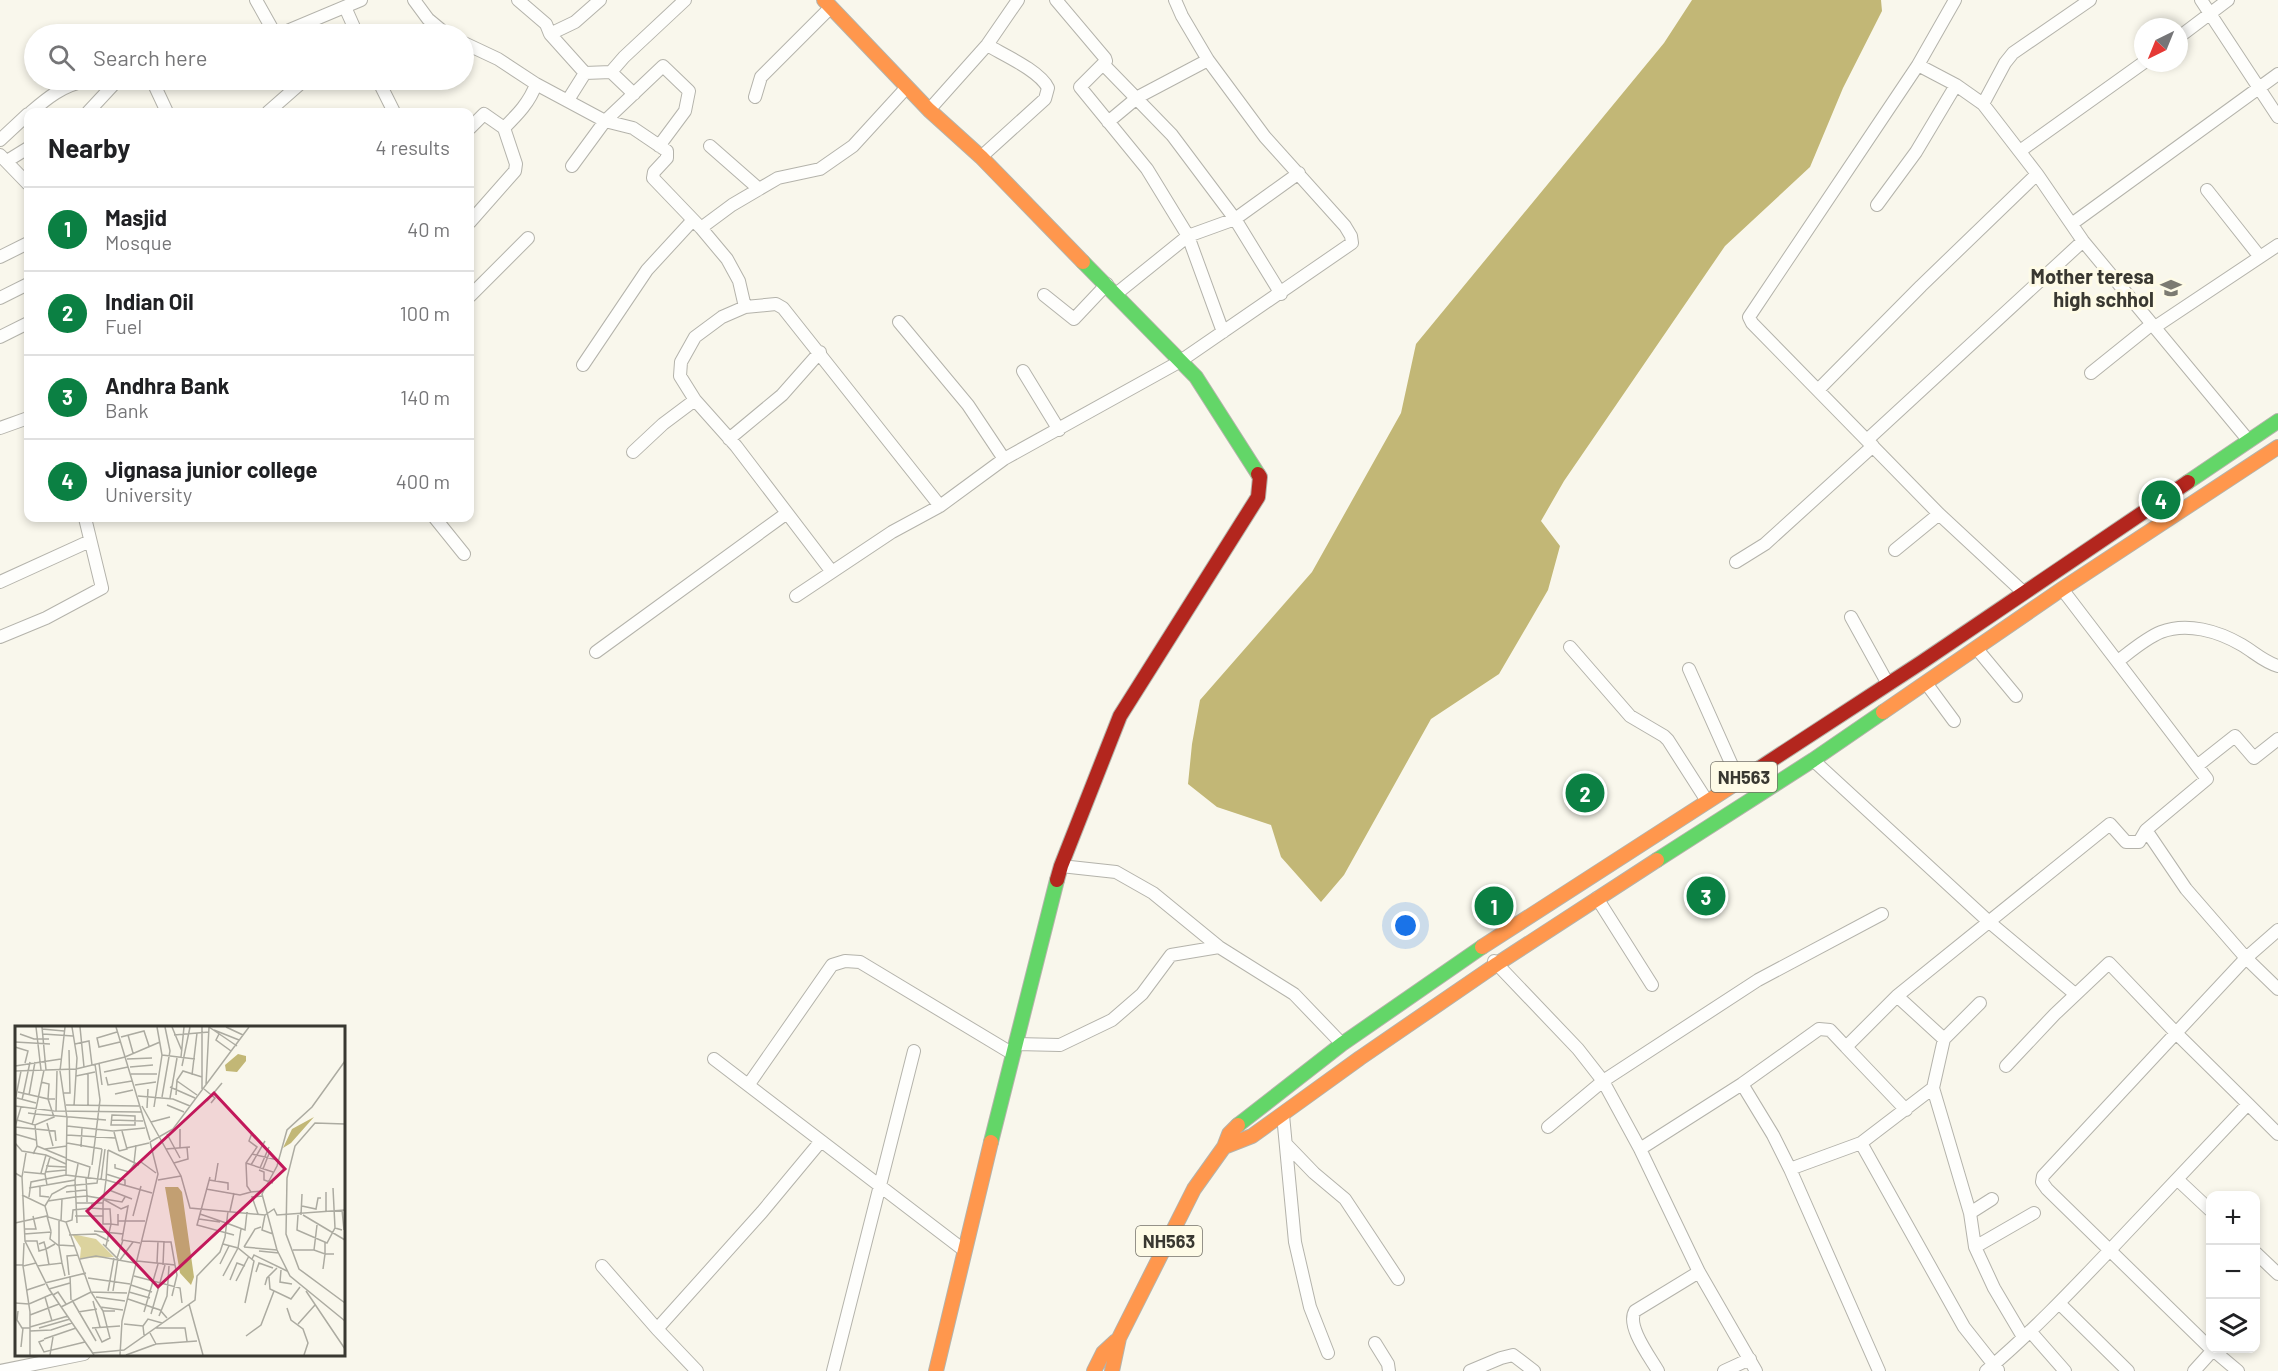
<!DOCTYPE html>
<html lang="en">
<head>
<meta charset="utf-8">
<style>
  :root { --surface:#fff; --page:#f6f6f6; --text:#202124; --muted:#757577; --line:#e0e0e0; --accent:#0b8043 }
  body { margin:0; font-family:Barlow,sans-serif; background:var(--page); color:var(--text) }
  .controls { position:absolute; right:18px; bottom:18px; display:grid; overflow:hidden; border-radius:12px; box-shadow:0 3px 9px #0003 }
  .controls button { width:54px; height:54px; display:grid; place-items:center; padding:0; border:0; border-bottom:2px solid var(--line); background:var(--surface); color:var(--text); font:30px sans-serif }
  .compass { position:absolute; left:2134px; top:18px; width:54px; height:54px; border-radius:50%; background:var(--surface); box-shadow:0 3px 9px #0003; rotate:223deg }
  .you { position:absolute; left:1406px; top:926px; width:21px; height:21px; margin:-15px; border:4px solid #fff; border-radius:50%; background:#1a73e8; box-shadow:0 0 0 9px #1a73e833 }
  .badge { display:grid; place-items:center; width:39px; height:39px; border-radius:50%; background:var(--accent); color:#fff; font-size:20px; font-weight:700 }
  .pin { position:absolute; translate:-50% -50%; border:3px solid #fff; box-shadow:0 2px 6px #0006 }
  .list { margin:0; padding:0; list-style:none }
  h2 { display:flex; justify-content:space-between; align-items:center; height:78px; margin:0; padding:0 24px; font-size:26px }
  h2 small { font-size:20px; font-weight:400; color:var(--muted) }
  .list li { display:grid; grid-template-columns:39px 1fr auto; gap:18px; align-items:center; box-sizing:border-box; height:84px; padding:0 24px; border-top:2px solid var(--line) }
  .list b { display:block; font-size:22px; white-space:nowrap }
  .list p { margin:0; font-size:20px; white-space:nowrap; color:var(--muted) }
  .list em { font-size:20px; font-style:normal; color:var(--muted) }
  .icon { flex:none; width:33px; height:33px; fill:none; stroke:currentColor; stroke-width:2; stroke-linecap:round; stroke-linejoin:round }
  .map { position:relative; flex:none; width:2278px; height:1371px; overflow:hidden }
  .search { position:absolute; background:var(--surface); box-shadow:0 3px 9px #0003; left:24px; top:24px; width:450px; height:66px; display:flex; align-items:center; gap:15px; box-sizing:border-box; padding:0 21px; border-radius:33px; color:var(--muted); font-size:22px }
  .panel { position:absolute; background:var(--surface); box-shadow:0 3px 9px #0003; left:24px; top:108px; width:450px; height:414px; border-radius:12px }
  .map>svg:first-child { display:block }
  .water { fill:#c2b776 }
  .lines { fill:none; stroke-linecap:round; stroke-linejoin:round }
  .street-casing { stroke:#b4b3ab; stroke-width:14 }
  .fast-casing { stroke:#b4b3ab; stroke-width:16 }
  .slow-casing { stroke:#b4b3ab; stroke-width:16 }
  .jam-casing { stroke:#b4b3ab; stroke-width:16 }
  .street { stroke:#fefefc; stroke-width:12 }
  .fast { stroke:#63d668; stroke-width:14 }
  .slow { stroke:#ff974d; stroke-width:14 }
  .jam { stroke:#b3261e; stroke-width:14 }
  .labels { text-anchor:middle; dominant-baseline:central; stroke-width:6; stroke-linejoin:round; paint-order:stroke }
  .shield { fill:#fefbe7; stroke:#747268; stroke-width:1.5 }
  .shield-label { font-size:18px; font-weight:bold; fill:#393831 }
  .poi-label { font-size:20px; font-weight:bold; fill:#393831; stroke:#fefbe7; text-anchor:end }
  .inset-road { fill:none; stroke:#acaba1; stroke-width:1.5 }
  .view { fill:#c2185b; fill-opacity:0.15; stroke:#c2185b; stroke-width:3 }
  .inset-edge { fill:none; stroke:#393831; stroke-width:3 }
</style>
</head>
<body>
<div class="map">
<svg width="2278" height="1371" viewBox="0 0 2278 1371">
  <rect width="100%" height="100%" fill="#f9f7ec"/>
  <path class="water" d="M 1692,0 L 1881,0 L 1882,11 L 1843,88 L 1810,167 L 1725,246 L 1564,481 L 1541,521 L 1560,546 L 1548,590 L 1499,674 L 1431,719 L 1344,875 L 1321,902 L 1281,857 L 1271,825 L 1217,807 L 1188,784 L 1192,744 L 1200,700 L 1312,572 L 1401,413 L 1416,344 L 1664,43 Z"/>
  <g class="lines">
    <defs>
      <path id="street" d="M 256,0 L 275,34
        M 414,0 L 428,19 L 446,34
        M 518,0 L 546,24 L 550,34 L 575,22 L 600,0
        M 1056,0 L 1105,58 L 1106,61 L 1080,87 L 1147,169 L 1188,236 L 1223,332
        M 1955,0 L 1918,65 L 1956,85 L 1983,104 L 2037,174 L 2083,241 L 2249,441
        M 2201,0 L 2278,117
        M 345,7 L 357,34
        M 280,34 L 361,0
        M 550,34 L 585,73 L 568,100
        M 2179,37 L 2228,0
        M 464,43 L 498,59 L 536,84 C 530,102 517,115 504,128 L 516,164 L 515,171 L 470,222
        M 1103,64 L 1172,135 L 1235,219 L 1281,294
        M 1918,65 L 1749,317 L 1752,323 L 1939,514 L 2023,592
        M 611,72 L 624,57 L 685,0
        M 585,73 L 611,72 L 634,94
        M 152,80 L 167,112
        M 378,80 L 394,112
        M 536,84 L 605,121 L 633,128 L 667,151 L 667,158 L 654,172 L 653,178 L 701,228 L 727,259 L 739,281 L 745,307 L 776,304 L 783,308 L 940,506
        M 755,97 L 761,77 L 831,7
        M 1983,104 L 2005,63 L 2013,53 L 2090,0
        M 929,110 L 987,45 L 1018,0
        M 31,112 C 45,100 64,84 84,82 C 100,81 115,83 131,80
        M 88,112 L 115,83
        M 268,112 L 301,83 L 300,80
        M 1108,122 L 1138,97 L 1208,60
        M 470,128 L 484,114 L 504,128
        M 0,140 L 28,114
        M 710,146 L 759,189
        M 2020,151 L 2143,63
        M 0,155 L 28,184
        M 981,157 L 1045,99 L 1048,88 C 1040,71 1004,55 987,45
        M 7,161 L 28,148
        M 572,166 L 605,121 L 663,66 L 689,91 L 685,111 L 659,146
        M 2207,190 L 2260,257
        M 1877,205 L 1916,152 L 1956,85
        M 2073,223 L 2278,74
        M 701,228 L 732,205 L 778,178 L 820,169 L 853,146 L 907,87
        M 0,257 L 28,243
        M 1116,294 L 1188,236 L 1235,219 L 1299,173
        M 1044,295 L 1074,319 L 1107,284
        M 470,296 L 528,238
        M 0,298 L 28,284
        M 745,307 L 722,317 L 695,337 L 681,362 L 680,376 L 695,400 L 736,446 L 832,572
        M 899,322 L 968,405 L 1004,459
        M 2155,327 L 2278,245
        M 0,337 L 28,323
        M 583,365 L 647,270 L 693,220
        M 1023,371 L 1059,430
        M 2091,373 L 2152,324
        M 1818,390 L 1921,286 L 2037,174
        M 0,428 L 28,418
        M 729,439 L 782,395 L 820,352
        M 1873,446 L 1867,440 L 2083,241
        M 633,452 L 663,424 L 695,400
        M 435,518 L 464,554
        M 1895,550 L 1939,514
        M 1736,562 L 1765,544 L 1873,446
        M 0,582 L 90,541
        M 2062,589 L 2207,779 L 2146,830 L 2186,889 L 2246,958 L 2278,989
        M 796,596 L 892,532 L 940,506 L 1004,459 L 1179,362 L 1352,243 L 1351,236 L 1345,226 L 1265,137 L 1208,60 L 1182,16 L 1175,0
        M 1851,617 L 1888,684
        M 0,637 L 46,618 L 102,588 L 85,518
        M 1570,647 L 1630,716 L 1664,736 L 1668,740 L 1707,801
        M 1977,649 L 2016,696
        M 596,652 L 787,513
        M 2118,661 C 2131,651 2146,638 2161,632 C 2187,622 2218,631 2242,645 C 2254,652 2264,662 2278,666
        M 1689,669 L 1739,781
        M 1926,683 L 1954,721
        M 1813,760 L 1988,921 L 2075,994
        M 2197,766 L 2235,736 L 2254,758 L 2278,739
        M 1061,866 L 1116,872 L 1153,893 L 1219,947 L 1294,994 L 1342,1044
        M 1597,898 L 1652,985
        M 1494,961 L 1578,1049 L 1603,1081 L 1640,1149 L 1699,1272 L 1756,1371
        M 1897,996 L 1944,1039
        M 1015,1044 L 1060,1045 L 1112,1020 L 1142,994 L 1171,955 L 1219,947
        M 714,1059 L 965,1251
        M 2006,1066 L 2055,1014 L 2109,963 L 2176,1033 L 2246,958 L 2278,930
        M 749,1084 L 832,965 L 845,961 L 860,962 L 1013,1054
        M 1742,1084 L 1773,1135 L 1790,1169 L 1879,1371
        M 1933,1088 L 1944,1039 L 1980,1003
        M 2248,1104 L 2278,1134
        M 1906,1110 L 1846,1047 L 1897,996 L 2110,824 L 2126,842 L 2139,842 L 2146,830
        M 1283,1115 L 1295,1242 L 1310,1307 L 1328,1353
        M 1548,1127 L 1603,1081 L 1758,980 L 1882,914
        M 1861,1143 L 1933,1088 L 1970,1213 L 1975,1247 L 1994,1288 L 2023,1337
        M 1287,1145 L 1314,1173 L 1345,1199 L 1398,1279
        M 1640,1149 L 1742,1084 L 1819,1029 L 1830,1030 L 1846,1047
        M 1790,1169 L 1861,1143 L 1964,1327 L 1998,1370
        M 2178,1180 L 2210,1210
        M 1970,1213 L 1992,1199
        M 1975,1247 L 2034,1213
        M 2256,1253 L 2278,1274
        M 602,1266 L 657,1329 L 697,1371
        M 2060,1304 L 2128,1371
        M 657,1329 L 762,1212 L 821,1141
        M 2030,1331 L 2065,1371
        M 1375,1343 L 1388,1364 L 1389,1371
        M 2213,1350 L 2238,1371
        M 0,1371 L 84,1354
        M 833,1371 L 914,1051
        M 1470,1371 L 1501,1358 L 1513,1355 L 1534,1371
        M 1658,1371 C 1650,1357 1626,1326 1635,1311 L 1699,1272
        M 1724,1371 L 1750,1359
        M 1986,1371 C 2030,1334 2070,1292 2110,1250 C 2156,1202 2202,1153 2248,1104 L 2176,1033 L 2043,1176 L 2042,1182 L 2047,1189 L 2210,1348
        M 2194,1371 L 2213,1350 L 2211,1348"/>
      <path id="fast" d="M 1083,262 L 1196,377 L 1258,474
        M 2188,482 L 2278,421
        M 1657,860 L 1813,760 L 1883,712
        M 1238,1125 L 1342,1044 L 1482,947
        M 991,1142 L 1057,880"/>
      <path id="slow" d="M 824,0 L 929,110 L 981,157 L 1083,262
        M 1883,712 L 2062,589 L 2278,447
        M 1482,947 L 1758,769
        M 1224,1147 L 1252,1136 L 1360,1058 L 1497,964 L 1657,860
        M 936,1371 L 991,1142
        M 1094,1371 L 1103,1353 L 1116,1341
        M 1112,1371 L 1119,1338 L 1194,1189 L 1224,1147 L 1229,1134 L 1238,1125"/>
      <path id="jam" d="M 1758,769 L 1922,662 L 2188,482
        M 1057,880 L 1061,866 L 1120,716 L 1258,497 L 1260,477 L 1258,474"/>
    </defs>
    <use href="#street" class="street-casing"/>
    <use href="#fast" class="fast-casing"/>
    <use href="#slow" class="slow-casing"/>
    <use href="#jam" class="jam-casing"/>
    <use href="#street" class="street"/>
    <use href="#fast" class="fast"/>
    <use href="#slow" class="slow"/>
    <use href="#jam" class="jam"/>
  </g>
  <defs>
    <symbol id="school-bare" viewBox="-9 -9 18 18"><path d="M0-5L7-2L0 1L-7-2ZM-4 1L0 2.5L4 1V4Q0 6-4 4Z" fill="#7c7b72" stroke="#fefbe7" stroke-width="2.5" paint-order="stroke"/></symbol>
  </defs>
  <g fill-rule="evenodd">
    <use href="#school-bare" x="2156" y="273" width="30" height="30"/>
  </g>
  <g class="labels">
    <g class="shield">
      <rect x="1711" y="762" width="66" height="30" rx="4.5"/>
      <rect x="1136" y="1226" width="66" height="30" rx="4.5"/>
    </g>
    <g class="shield-label">
      <text x="1744" y="777">NH563</text>
      <text x="1169" y="1241">NH563</text>
    </g>
    <g class="poi-label">
      <text x="2154" y="276">Mother teresa<tspan x="2154" dy="23">high schhol</tspan></text>
    </g>
  </g>
  <g transform="translate(15 1026)">
    <rect width="330" height="330" fill="#f9f7ec"/>
    <path d="M 57,208 L 81,213 L 99,231 L 65,232 L 66,222 Z" fill="#dcd39e"/>
    <path d="M 223,28 L 231,30 L 231,35 L 222,46 L 211,45 L 210,39 ZM 299,91 L 276,117 L 268,122 L 277,103 ZM 150,161 L 163,161 L 167,166 L 179,251 L 176,259 L 165,247 Z" fill="#c2b776"/>
    <path class="inset-road" d="M 21,1 L 26,44M 27,1 L 31,44M 50,1 L 45,45 L 52,92 L 51,149 L 91,154 L 93,124M 57,1 L 62,32 L 59,80M 65,1 L 69,41M 101,1 L 135,114M 157,1 L 167,25M 194,1 L 222,20M 211,1 L 228,9M 27,3 L 49,5M 199,4 L 224,14M 102,6 L 82,12 L 84,21 L 105,16M 5,8 L 19,13 L 34,13M 28,8 L 58,10M 204,8 L 201,14 L 216,25M 113,9 L 118,27M 159,9 L 194,6M 106,11 L 129,5 L 134,20M 0,16 L 35,18M 60,18 L 74,15 L 77,39M 0,21 L 13,25 L 10,37M 147,29 L 180,33M 166,31 L 169,1M 112,33 L 137,32M 330,35 L 297,81 L 272,104 L 262,140 L 247,168 L 262,224 L 275,250 L 330,295M 84,37 L 87,59M 0,40 L 46,33M 167,40 L 175,1M 115,41 L 138,39M 0,45 L 61,43 L 110,31 L 145,16M 89,46 L 113,41M 116,48 L 142,48M 177,49 L 182,7M 61,50 L 80,46M 91,51 L 93,59 L 117,55M 162,55 L 182,69M 26,56 L 34,58 L 33,73 L 40,73M 120,59 L 141,56M 191,59 L 194,1M 155,61 L 180,72M 187,63 L 187,1M 189,63 L 200,72 L 196,77M 49,67 L 55,67 L 54,24M 100,68 L 118,64M 14,69 L 20,36M 161,69 L 162,54 L 168,45 L 187,51M 123,70 L 158,73 L 175,80M 147,71 L 155,25 L 150,1M 2,72 L 21,77M 155,72 L 162,32M 7,74 L 15,36M 0,75 L 6,45M 192,75 L 207,57M 51,79 L 124,80M 152,79 L 169,86M 0,80 L 39,85 L 126,86M 73,80 L 73,47M 127,80 L 166,150 L 175,182 L 250,189 L 259,183 L 262,189 L 330,184M 139,81 L 147,29 L 142,1M 132,82 L 133,63M 41,85 L 42,45M 13,87 L 20,88 L 29,44M 97,89 L 120,90 L 120,99 L 96,99 ZM 2,94 L 20,99 L 39,91 L 33,73 L 3,66M 97,94 L 128,95M 136,96 L 155,91M 32,97 L 38,120M 330,98 L 300,97 L 280,120 L 272,152 L 271,208 L 284,243 L 330,277M 17,99 L 20,88 L 91,94M 52,100 L 98,105 L 130,102M 0,101 L 40,105 L 41,115M 0,101 L 6,81M 165,103 L 165,122M 99,106 L 104,125M 237,107 L 234,115 L 242,121 L 231,137 L 232,160 L 236,166 L 248,165M 0,108 L 21,114M 152,108 L 165,132M 52,109 L 100,112M 135,116 L 158,103 L 234,1M 0,117 L 7,125 L 31,129 L 51,138M 52,117 L 87,123M 22,120 L 51,132M 66,121 L 67,102M 112,122 L 134,117M 30,123 L 52,120M 151,123 L 175,121M 93,124 L 124,139M 104,125 L 112,123 L 107,105M 18,128 L 22,120 L 20,99M 237,128 L 263,134M 51,133 L 75,141 L 73,153M 126,136 L 141,147M 119,137 L 121,119M 159,137 L 173,133 L 172,121M 231,137 L 258,146M 100,138 L 100,142 L 114,146 L 120,137M 77,139 L 85,74 L 80,38M 236,139 L 250,115M 31,140 L 51,141M 245,142 L 254,121M 248,143 L 255,125M 244,144 L 249,146 L 249,154 L 258,157M 9,146 L 30,148M 30,146 L 51,144M 0,147 L 7,151 L 10,215 L 34,263 L 79,329M 26,147 L 31,129M 91,148 L 110,154 L 110,160M 7,151 L 11,127M 195,151 L 182,199 L 219,209M 71,152 L 72,170 L 107,176 L 110,171M 60,154 L 62,197M 86,154 L 90,123M 143,154 L 166,150M 194,154 L 213,157 L 213,164M 200,155 L 203,137M 32,159 L 30,148 L 35,131M 25,161 L 25,170 L 34,171M 14,162 L 60,154 L 63,138M 318,162 L 320,202M 191,163 L 225,169 L 236,166M 94,164 L 117,173M 51,166 L 71,164M 311,166 L 311,187M 7,169 L 30,180 L 33,191 L 51,196 L 76,266 L 88,285M 14,171 L 16,156 L 51,149M 88,173 L 106,183 L 113,180 L 108,208M 33,175 L 37,168 L 52,160 L 82,157 L 87,123M 61,177 L 88,177M 77,177 L 77,182 L 88,183 L 95,183 L 96,198 L 88,198 L 88,177 L 91,154 L 137,167M 30,180 L 33,175 L 60,171 L 72,170 L 72,176M 287,180 L 301,183 L 303,172 L 306,172M 327,184 L 329,204M 215,185 L 219,167M 185,188 L 214,198M 243,188 L 237,171 L 248,170M 250,189 L 247,204 L 258,208M 283,189 L 282,204 L 312,217 L 320,202 L 327,204M 286,189 L 287,168M 288,189 L 330,214M 60,190 L 88,190M 118,190 L 126,160M 184,193 L 205,196M 44,195 L 44,219 L 60,220M 46,195 L 47,173M 103,195 L 130,195M 51,196 L 57,194 L 58,184 L 77,182M 0,197 L 32,190 L 36,205M 214,198 L 230,204 L 232,186M 10,203 L 21,203 L 18,190M 79,205 L 108,208 L 107,214 L 125,217M 9,208 L 36,206 L 35,213 L 44,220 L 47,237M 54,209 L 81,208 L 94,215M 10,215 L 22,215 L 24,225 L 31,223 L 29,216 L 24,218M 127,215 L 156,216 L 160,239M 88,218 L 102,232 L 108,214M 208,218 L 223,222 L 239,235 L 230,277M 91,220 L 96,198 L 103,199 L 103,188M 229,221 L 262,224M 229,221 L 240,203 L 246,201M 223,222 L 226,203M 278,224 L 299,224 L 310,228 L 310,216M 299,224 L 302,199M 244,225 L 264,227M 330,225 L 330,247M 65,233 L 81,230 L 120,237M 237,233 L 239,229 L 272,245M 105,234 L 118,216M 122,235 L 160,239 L 162,249 L 157,270M 142,237 L 143,215M 205,238 L 214,220M 0,239 L 8,239 L 9,217M 34,239 L 31,223 L 40,218M 148,239 L 149,215M 22,240 L 47,237 L 50,250M 308,243 L 310,228 L 319,228M 266,244 L 265,256 L 277,258M 241,246 L 244,237 L 258,242M 54,249 L 52,230 L 63,229M 55,250 L 56,274M 119,250 L 165,262 L 167,277M 208,250 L 223,222M 254,251 L 255,263 L 276,273 L 285,261M 73,252 L 115,258M 215,254 L 222,237 L 230,240M 221,255 L 234,230M 30,257 L 71,247M 116,259 L 137,266M 250,259 L 252,252 L 262,242M 34,263 L 55,257M 12,264 L 30,258M 93,265 L 99,232M 98,265 L 103,232M 291,265 L 330,323M 114,266 L 135,272M 38,269 L 43,266 L 51,278M 30,271 L 37,295M 81,271 L 110,275M 113,273 L 145,284 L 152,292M 57,274 L 81,315M 78,275 L 85,301M 0,277 L 14,278 L 37,268M 174,278 L 188,329M 46,281 L 76,266 L 112,267M 85,281 L 108,284M 272,282 L 276,294 L 288,303 L 293,317 L 289,329M 3,285 L 2,294 L 7,302 L 15,302M 63,286 L 82,283M 129,286 L 143,238M 136,288 L 150,239M 15,289 L 44,278M 144,290 L 152,270 L 154,240M 109,298 L 128,300M 283,298 L 300,279M 15,301 L 53,290M 24,302 L 55,293M 77,302 L 105,300M 80,302 L 87,316 L 95,312 L 88,285 L 100,285M 141,302 L 170,302 L 172,315M 15,305 L 36,304 L 57,297M 129,309 L 128,300 L 133,293 L 147,297M 231,310 L 246,299 L 259,265M 29,313 L 61,302M 29,314 L 24,316 L 29,326 L 70,316M 141,318 L 182,315M 6,321 L 8,302M 77,327 L 109,324 L 180,274 L 182,250 L 205,226 L 210,211 L 213,185M 15,329 L 15,286 L 8,240 L 21,237M 35,329 L 38,311M 105,329 L 107,295 L 143,148 L 135,116M 111,329 L 141,318 L 135,307"/>
    <path class="view" d="M 199,67 L 270,143 L 143,261 L 72,185 Z"/>
    <rect width="330" height="330" class="inset-edge"/>
  </g>
</svg>
<div class="controls">
<button>+</button>
<button>−</button>
<button><svg class="icon" aria-label="layers" viewBox="0 0 24 24"><path d="M12 4l9 5-9 5-9-5zM3 14l9 5 9-5"/></svg></button>
</div>
<svg class="compass" viewBox="-18 -18 36 36"><path d="M0-13l5 13h-10z" fill="#e53935"/><path d="M0 13l5-13h-10z" fill="#757577"/></svg>
<div class="you"></div>
<div class="pin badge" style="left:1494px;top:906px">1</div>
<div class="pin badge" style="left:1585px;top:793px">2</div>
<div class="pin badge" style="left:1706px;top:896px">3</div>
<div class="pin badge" style="left:2161px;top:500px">4</div>
<div class="search"><svg class="icon" aria-label="search" viewBox="0 0 24 24"><circle cx="10" cy="10" r="6"/><path d="M15 15l6 6"/></svg>Search here</div>
<section class="panel">
<h2>Nearby<small>4 results</small></h2>
<ul class="list">
<li><span class="badge">1</span><div><b>Masjid</b><p>Mosque</p></div><em>40 m</em></li>
<li><span class="badge">2</span><div><b>Indian Oil</b><p>Fuel</p></div><em>100 m</em></li>
<li><span class="badge">3</span><div><b>Andhra Bank</b><p>Bank</p></div><em>140 m</em></li>
<li><span class="badge">4</span><div><b>Jignasa junior college</b><p>University</p></div><em>400 m</em></li>
</ul>
</section>
</div>
</body>
</html>
